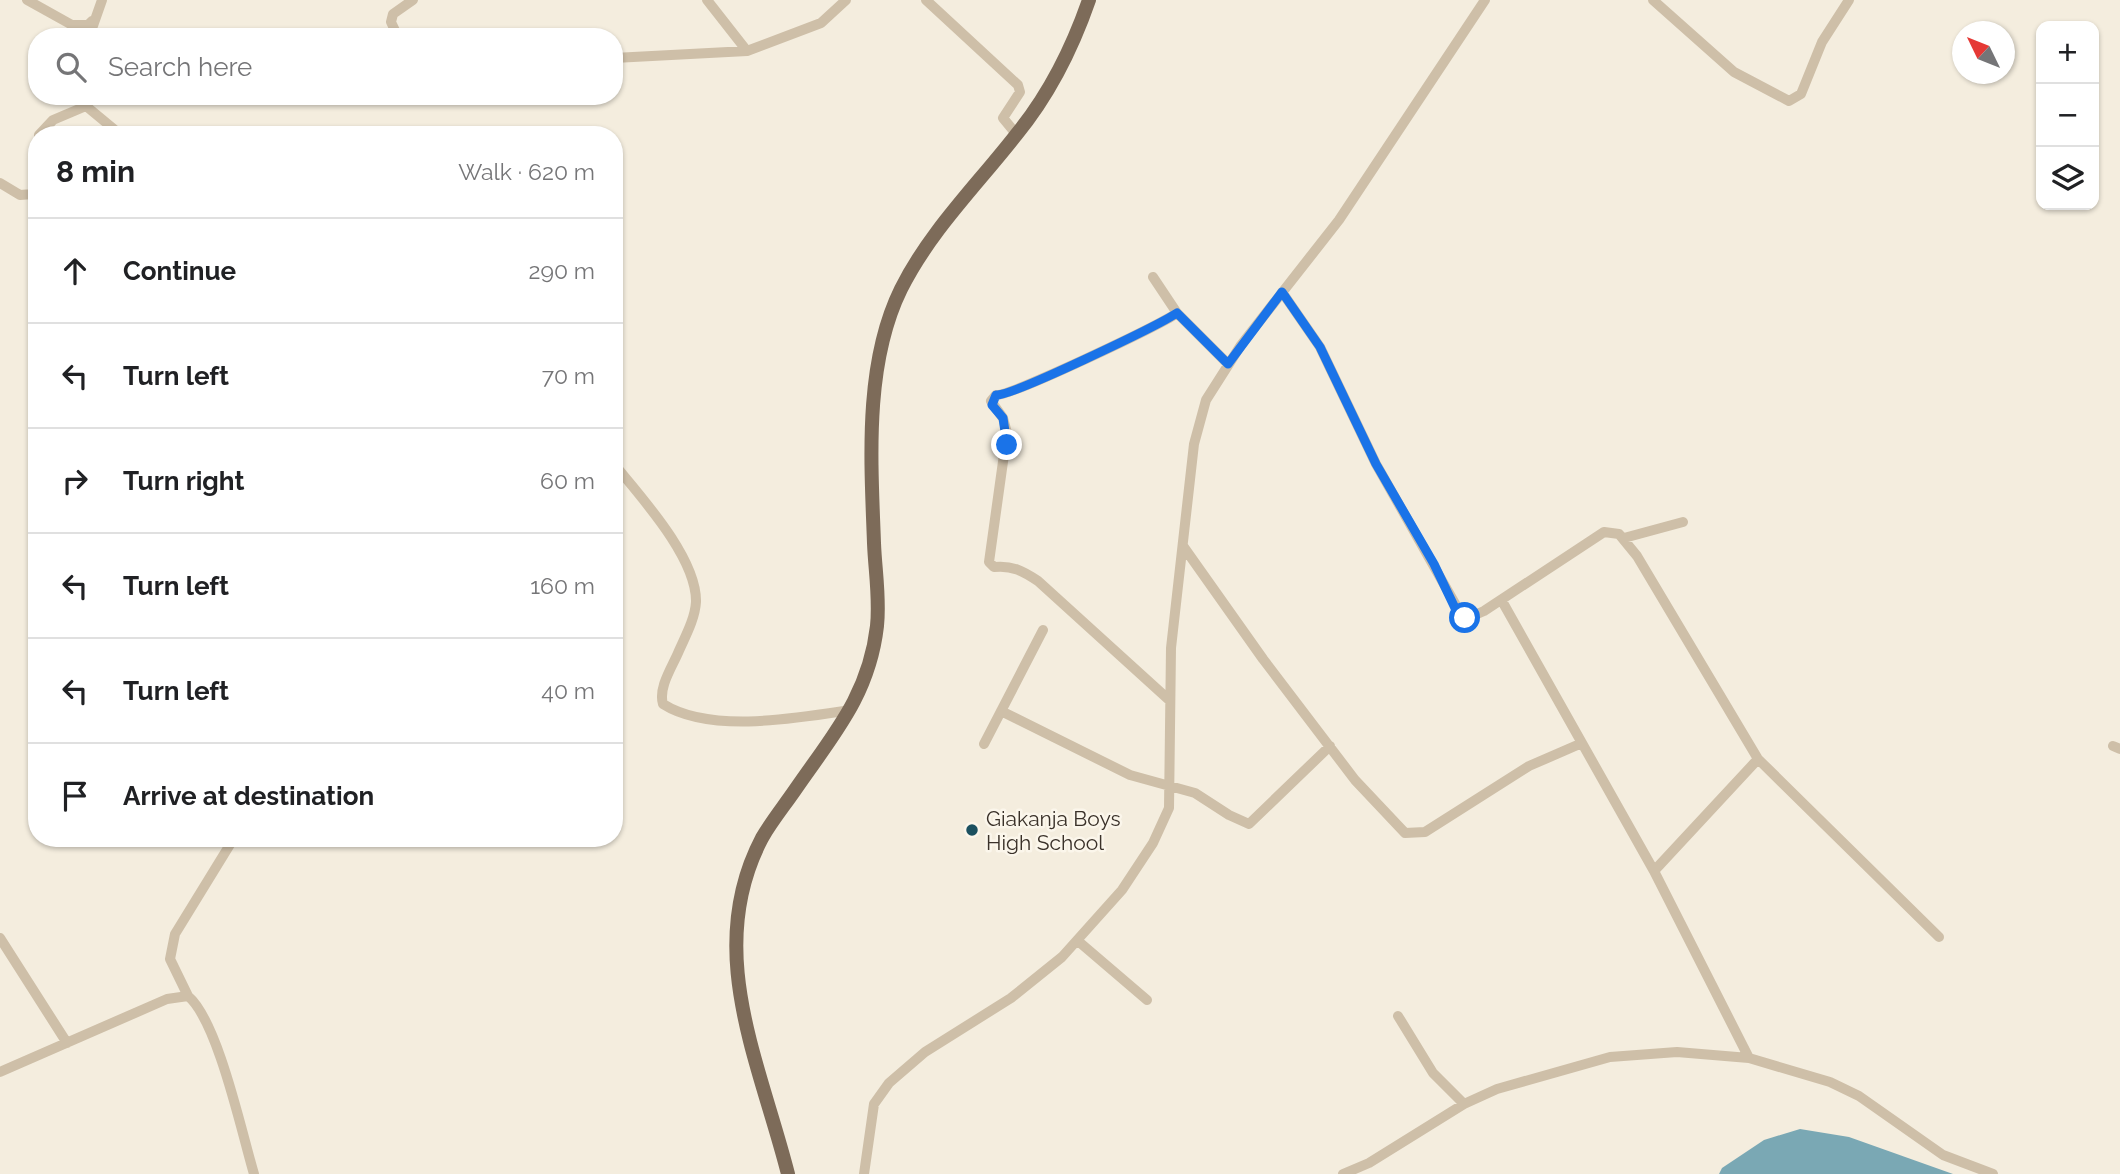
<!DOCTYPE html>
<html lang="en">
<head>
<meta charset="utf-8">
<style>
  :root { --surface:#fff; --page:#f6f6f6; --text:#202124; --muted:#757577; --line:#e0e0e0 }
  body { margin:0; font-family:Raleway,sans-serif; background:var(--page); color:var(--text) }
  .controls { position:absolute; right:21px; top:21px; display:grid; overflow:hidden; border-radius:14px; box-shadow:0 2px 5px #0004 }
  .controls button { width:63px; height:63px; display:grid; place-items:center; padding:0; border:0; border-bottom:2px solid var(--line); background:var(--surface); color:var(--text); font:35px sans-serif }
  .compass { position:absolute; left:1952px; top:21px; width:63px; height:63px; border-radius:50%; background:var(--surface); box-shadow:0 2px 5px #0004; rotate:313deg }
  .stop { position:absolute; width:21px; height:21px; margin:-16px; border:5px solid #1a73e8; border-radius:50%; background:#fff }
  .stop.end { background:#1a73e8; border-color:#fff; box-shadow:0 2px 7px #0008 }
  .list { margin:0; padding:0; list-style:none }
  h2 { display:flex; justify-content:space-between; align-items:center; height:91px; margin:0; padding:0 28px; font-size:30px }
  h2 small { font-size:23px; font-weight:400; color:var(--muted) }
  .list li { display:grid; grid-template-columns:46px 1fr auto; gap:21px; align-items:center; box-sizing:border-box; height:105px; padding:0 28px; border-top:2px solid var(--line) }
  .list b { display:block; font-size:26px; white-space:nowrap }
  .list em { font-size:23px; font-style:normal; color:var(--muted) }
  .icon { flex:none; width:38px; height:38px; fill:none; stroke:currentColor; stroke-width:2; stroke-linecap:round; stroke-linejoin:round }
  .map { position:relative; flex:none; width:2120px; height:1174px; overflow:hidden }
  .search { position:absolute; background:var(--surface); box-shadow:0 2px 5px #0004; left:28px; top:28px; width:595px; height:77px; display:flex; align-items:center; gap:18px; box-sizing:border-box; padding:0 24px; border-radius:28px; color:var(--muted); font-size:26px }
  .panel { position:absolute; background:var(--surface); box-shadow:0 2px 5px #0004; left:28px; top:126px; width:595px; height:721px; border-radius:28px }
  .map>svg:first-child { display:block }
  .water { fill:#7aa8b4 }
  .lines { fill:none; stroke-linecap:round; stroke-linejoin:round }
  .minor { stroke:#cebfa8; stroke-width:10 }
  .major { stroke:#7d6b59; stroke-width:14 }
  .route { stroke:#1a73e8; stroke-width:9 }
  .poi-dot { fill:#1b505f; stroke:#fbf6eb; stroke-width:2.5 }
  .labels { text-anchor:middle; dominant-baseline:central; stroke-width:5; stroke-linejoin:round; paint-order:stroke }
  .poi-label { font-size:21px; fill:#3a3129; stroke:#fbf6eb; text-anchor:start }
</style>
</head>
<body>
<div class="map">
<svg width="2120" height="1174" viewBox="0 0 2120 1174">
  <rect width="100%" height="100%" fill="#f4edde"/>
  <path class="water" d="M 1800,1129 L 1849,1137 L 1953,1174 L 1719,1174 L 1722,1168 L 1764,1140 Z"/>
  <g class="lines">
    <path class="minor" d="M 27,0 L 72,25 L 88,25 L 92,21
      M 707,0 L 747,51
      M 926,0 L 1018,85 L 1020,92 L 1003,118 L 1017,135
      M 1653,0 L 1734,72 L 1789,101 L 1801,94 L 1822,42 L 1849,0
      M 89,37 L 102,0
      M 398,37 L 391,22 L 393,14 L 413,0
      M 614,58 L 747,51 L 821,23 L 846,0
      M 82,96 L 86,106 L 121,135
      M 39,135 L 53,120 L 86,106
      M 0,183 L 20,195 L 33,194 L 37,168
      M 1153,277 L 1177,313 L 1228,364
      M 1282,292 L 1320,347 L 1376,464 L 1462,616 L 1468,618 L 1484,611 L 1604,532 L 1619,534 L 1637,556 L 1758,759 L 1939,937
      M 614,464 C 641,497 697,558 696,602 C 695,619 685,637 678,653 C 672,667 658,688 663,704 C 710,734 798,718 851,710
      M 1624,538 L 1683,522
      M 1183,546 L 1263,659 L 1355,780 L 1405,833 L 1425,832 L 1529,766 L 1582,743
      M 1502,601 L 1654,871 L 1749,1058
      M 1168,699 L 1038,581 C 1023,571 1012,565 994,567 L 989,562 L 1007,433 L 1003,418 L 991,401 L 996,395 C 1009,397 1158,326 1177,313
      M 1001,711 L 1130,775 L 1195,793 L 1229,815 L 1249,824 L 1330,746
      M 984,744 L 1043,630
      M 2113,746 L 2120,749
      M 1654,871 L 1758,759
      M 0,938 L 67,1043
      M 1078,941 L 1147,1000
      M 188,996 L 170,959 L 175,934 L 234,838
      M 1398,1016 L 1433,1073 L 1464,1104
      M 0,1072 L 167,999 L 188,996 C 218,1021 242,1134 254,1174
      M 864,1174 L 874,1104 L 889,1083 L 925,1052 L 1011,998 L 1062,957 L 1122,890 L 1153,843 L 1169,808 L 1171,648 L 1194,444 L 1206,400 L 1241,345 L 1339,220 L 1485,0
      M 1343,1174 L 1369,1163 L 1464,1104 L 1497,1089 L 1610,1057 L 1677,1052 L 1749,1058 L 1830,1082 L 1859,1096 L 1943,1155 L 1993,1174"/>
    <path class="major" d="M 788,1174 C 760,1063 703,950 762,838 C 771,822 784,806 795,790 C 832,736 869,696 877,626 C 880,598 875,570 874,543 C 871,461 864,364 901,289 C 930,231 977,185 1016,135 C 1049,95 1072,49 1089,0"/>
  </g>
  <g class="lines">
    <path class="route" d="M 1007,445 L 1003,418 L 992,405 L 996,395 C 1010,397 1157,326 1177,313 L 1228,364 L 1282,292 L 1320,347 L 1376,464 L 1434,564 L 1455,608 L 1465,618"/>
  </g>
  <circle class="poi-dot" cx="972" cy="830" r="7"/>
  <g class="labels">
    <g class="poi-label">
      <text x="986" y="818">Giakanja Boys<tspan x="986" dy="24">High School</tspan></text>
    </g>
  </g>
</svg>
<div class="controls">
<button>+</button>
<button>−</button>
<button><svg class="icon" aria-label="layers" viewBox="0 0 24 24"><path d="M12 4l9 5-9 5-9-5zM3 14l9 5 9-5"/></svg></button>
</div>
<svg class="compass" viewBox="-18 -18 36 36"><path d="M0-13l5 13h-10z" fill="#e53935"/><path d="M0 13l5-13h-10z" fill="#757577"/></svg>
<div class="stop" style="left:1465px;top:618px"></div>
<div class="stop end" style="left:1007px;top:445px"></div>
<div class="search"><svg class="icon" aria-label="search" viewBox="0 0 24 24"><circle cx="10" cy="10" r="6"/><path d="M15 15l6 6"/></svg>Search here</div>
<section class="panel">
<h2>8 min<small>Walk · 620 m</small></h2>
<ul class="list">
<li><svg class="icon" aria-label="ahead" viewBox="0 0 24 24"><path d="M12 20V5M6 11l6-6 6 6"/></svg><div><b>Continue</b></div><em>290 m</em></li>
<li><svg class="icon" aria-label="left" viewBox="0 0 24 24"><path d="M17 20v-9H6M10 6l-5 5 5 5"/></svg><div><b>Turn left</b></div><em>70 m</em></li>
<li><svg class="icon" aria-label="right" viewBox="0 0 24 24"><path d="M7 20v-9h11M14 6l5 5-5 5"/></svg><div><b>Turn right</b></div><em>60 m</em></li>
<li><svg class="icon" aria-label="left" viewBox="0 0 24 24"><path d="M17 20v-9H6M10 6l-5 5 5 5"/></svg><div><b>Turn left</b></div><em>160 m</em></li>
<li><svg class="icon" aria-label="left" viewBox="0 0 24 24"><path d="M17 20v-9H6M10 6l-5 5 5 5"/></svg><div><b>Turn left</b></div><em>40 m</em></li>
<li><svg class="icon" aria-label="arrive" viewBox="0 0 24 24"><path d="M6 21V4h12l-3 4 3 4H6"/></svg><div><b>Arrive at destination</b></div></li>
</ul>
</section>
</div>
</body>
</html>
